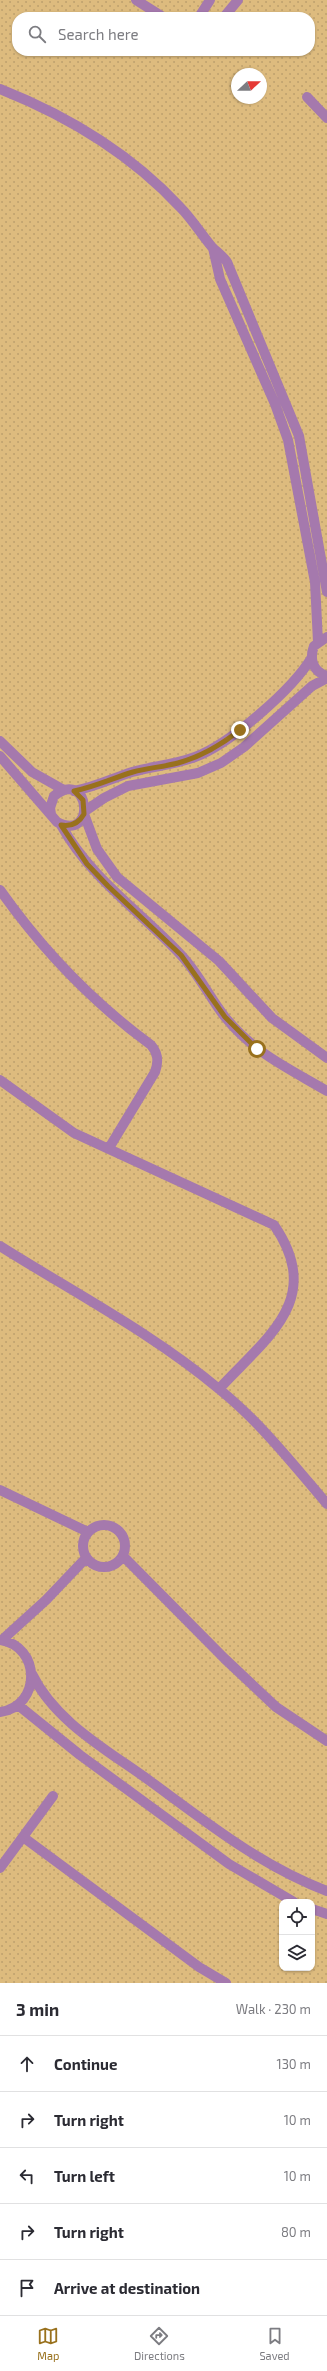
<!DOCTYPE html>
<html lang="en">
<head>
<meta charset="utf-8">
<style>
  :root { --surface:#fff; --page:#f7f7f7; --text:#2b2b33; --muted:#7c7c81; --line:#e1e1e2; --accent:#99711d }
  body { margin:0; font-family:"Exo 2",sans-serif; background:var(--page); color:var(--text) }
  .controls { position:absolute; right:12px; bottom:12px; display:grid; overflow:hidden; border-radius:8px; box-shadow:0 1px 3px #0004 }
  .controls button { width:36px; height:36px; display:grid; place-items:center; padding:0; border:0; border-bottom:1px solid var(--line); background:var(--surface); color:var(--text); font:20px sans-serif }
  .compass { position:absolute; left:231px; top:68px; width:36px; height:36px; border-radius:50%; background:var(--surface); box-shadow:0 1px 3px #0004; rotate:68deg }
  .stop { position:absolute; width:12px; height:12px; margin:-9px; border:3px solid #99711d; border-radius:50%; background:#fff }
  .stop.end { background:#99711d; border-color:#fff; box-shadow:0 1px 4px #0008 }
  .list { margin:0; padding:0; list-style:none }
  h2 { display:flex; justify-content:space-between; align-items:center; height:52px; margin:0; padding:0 16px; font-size:17px }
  h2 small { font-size:13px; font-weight:400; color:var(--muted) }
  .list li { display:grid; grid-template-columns:26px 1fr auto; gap:12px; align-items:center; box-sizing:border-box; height:56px; padding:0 16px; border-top:1px solid var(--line) }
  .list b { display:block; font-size:15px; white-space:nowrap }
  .list em { font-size:13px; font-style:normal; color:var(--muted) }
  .icon { flex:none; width:22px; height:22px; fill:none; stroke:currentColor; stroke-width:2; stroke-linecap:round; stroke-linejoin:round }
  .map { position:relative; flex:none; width:327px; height:1983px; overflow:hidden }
  .search { position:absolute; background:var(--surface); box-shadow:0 1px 3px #0004; left:12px; right:12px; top:12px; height:44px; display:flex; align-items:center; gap:10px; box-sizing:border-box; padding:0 14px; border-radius:16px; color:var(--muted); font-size:15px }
  .sheet { height:332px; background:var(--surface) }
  nav { display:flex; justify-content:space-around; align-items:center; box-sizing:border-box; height:56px; border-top:1px solid var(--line); background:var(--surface); font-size:11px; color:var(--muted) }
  nav a { display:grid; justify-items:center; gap:2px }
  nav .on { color:var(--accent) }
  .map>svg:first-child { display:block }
  .green { fill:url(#green-dots); fill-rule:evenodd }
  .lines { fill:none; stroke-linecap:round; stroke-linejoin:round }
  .minor { stroke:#a579ad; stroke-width:10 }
  .route { stroke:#99711d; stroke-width:5 }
</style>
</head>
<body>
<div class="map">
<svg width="327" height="1983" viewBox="0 0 327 1983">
  <defs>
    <pattern id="green-dots" width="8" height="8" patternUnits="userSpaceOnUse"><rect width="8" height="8" fill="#ddbb7e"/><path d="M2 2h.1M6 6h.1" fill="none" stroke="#bda06d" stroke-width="1.8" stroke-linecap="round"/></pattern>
  </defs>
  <rect width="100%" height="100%" fill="#c5d8f8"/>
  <path class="green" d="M 0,0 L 327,0 L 327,1983 L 0,1983 ZM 17,17 L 310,17 L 310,51 L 17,51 ZM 237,74 L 261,74 L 261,98 L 237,98 ZM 282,1902 L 312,1902 L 312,1968 L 282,1968 Z"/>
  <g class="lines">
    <path class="minor" d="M 136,0 L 163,17
      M 199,17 L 210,0
      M 224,17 L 238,0
      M 0,89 C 68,116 130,153 180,207 C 192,219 201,234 212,247 C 217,252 223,256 227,262 L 299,436 L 327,592
      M 307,97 L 327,118
      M 213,248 L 220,279 L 275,404 L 288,440 L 315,582 L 318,642
      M 327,637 L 314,646 C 309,659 313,672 327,676
      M 0,741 L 32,772 L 64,790
      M 0,756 L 57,822 C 97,843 90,767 54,796 L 50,808 L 51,814
      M 74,791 C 95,787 113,778 132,772 C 153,766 174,765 195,757 C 230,744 293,689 312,657
      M 85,811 L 104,798 L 128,786 L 198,773 L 221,763 L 244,747 L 312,686 L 327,678
      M 84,814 L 97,849 L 117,877 L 219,961 L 272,1018 L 327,1058
      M 61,825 C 91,879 140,911 181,955 C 199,974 209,997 225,1017 C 254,1053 288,1068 327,1091
      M 0,890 C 43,951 91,1001 151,1045 C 158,1053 159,1061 155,1072 L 109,1148
      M 0,1080 L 74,1133 L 274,1225 C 325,1299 267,1337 219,1389
      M 0,1246 C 73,1292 152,1333 219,1389 C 260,1422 293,1464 327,1504
      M 0,1490 L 88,1532
      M83 1546a21 21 0 1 1 42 0a21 21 0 1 1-42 0Z
      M 123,1556 L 225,1659 L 276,1707 L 327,1741
      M 0,1640 C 41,1646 42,1706 0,1712
      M 2,1640 L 46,1600 L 86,1558
      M 32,1674 C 55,1722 109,1751 150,1781 C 206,1822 261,1866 327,1891
      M 18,1705 L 80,1755 L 229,1864 L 294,1902
      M 23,1837 L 199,1967 L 226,1983
      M 0,1868 L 53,1796
      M 312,1909 L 327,1914"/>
  </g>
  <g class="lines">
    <path class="route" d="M 240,730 C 221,745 200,757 178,763 C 163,767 147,768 133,772 C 113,778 95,787 74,791 L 83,800 L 84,814 C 79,823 72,827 61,825 L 87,864 L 108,886 L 181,955 L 225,1017 L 257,1049"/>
  </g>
</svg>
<div class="controls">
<button><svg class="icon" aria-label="locate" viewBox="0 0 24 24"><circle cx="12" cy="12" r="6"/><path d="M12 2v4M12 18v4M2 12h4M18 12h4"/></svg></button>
<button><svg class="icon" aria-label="layers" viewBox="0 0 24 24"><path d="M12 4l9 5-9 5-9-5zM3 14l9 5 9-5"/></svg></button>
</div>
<svg class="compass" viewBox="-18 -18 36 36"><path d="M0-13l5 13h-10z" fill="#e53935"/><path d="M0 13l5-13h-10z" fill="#7c7c81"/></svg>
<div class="stop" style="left:257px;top:1049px"></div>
<div class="stop end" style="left:240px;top:730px"></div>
<div class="search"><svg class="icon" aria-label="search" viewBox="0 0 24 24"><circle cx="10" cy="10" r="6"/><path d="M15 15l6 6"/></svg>Search here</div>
</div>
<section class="sheet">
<h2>3 min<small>Walk · 230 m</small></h2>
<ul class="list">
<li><svg class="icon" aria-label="ahead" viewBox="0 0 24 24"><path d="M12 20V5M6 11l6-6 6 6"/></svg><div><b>Continue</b></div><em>130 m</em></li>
<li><svg class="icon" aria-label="right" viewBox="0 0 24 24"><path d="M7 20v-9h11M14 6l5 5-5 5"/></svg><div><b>Turn right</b></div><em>10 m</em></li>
<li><svg class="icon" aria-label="left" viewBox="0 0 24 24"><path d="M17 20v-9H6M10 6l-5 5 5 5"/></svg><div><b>Turn left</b></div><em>10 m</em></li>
<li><svg class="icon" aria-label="right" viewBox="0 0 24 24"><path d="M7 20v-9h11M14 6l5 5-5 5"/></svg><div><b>Turn right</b></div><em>80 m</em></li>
<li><svg class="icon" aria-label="arrive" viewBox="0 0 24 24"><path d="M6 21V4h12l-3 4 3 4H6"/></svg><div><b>Arrive at destination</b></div></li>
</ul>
</section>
<nav>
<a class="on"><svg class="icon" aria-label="map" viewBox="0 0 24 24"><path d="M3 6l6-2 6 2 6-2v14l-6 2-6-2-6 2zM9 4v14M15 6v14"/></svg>Map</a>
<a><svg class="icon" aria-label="directions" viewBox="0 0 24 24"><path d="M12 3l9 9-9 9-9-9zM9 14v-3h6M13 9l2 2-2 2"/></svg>Directions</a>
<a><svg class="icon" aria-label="saved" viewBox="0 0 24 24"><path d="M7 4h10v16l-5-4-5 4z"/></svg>Saved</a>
</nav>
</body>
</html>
